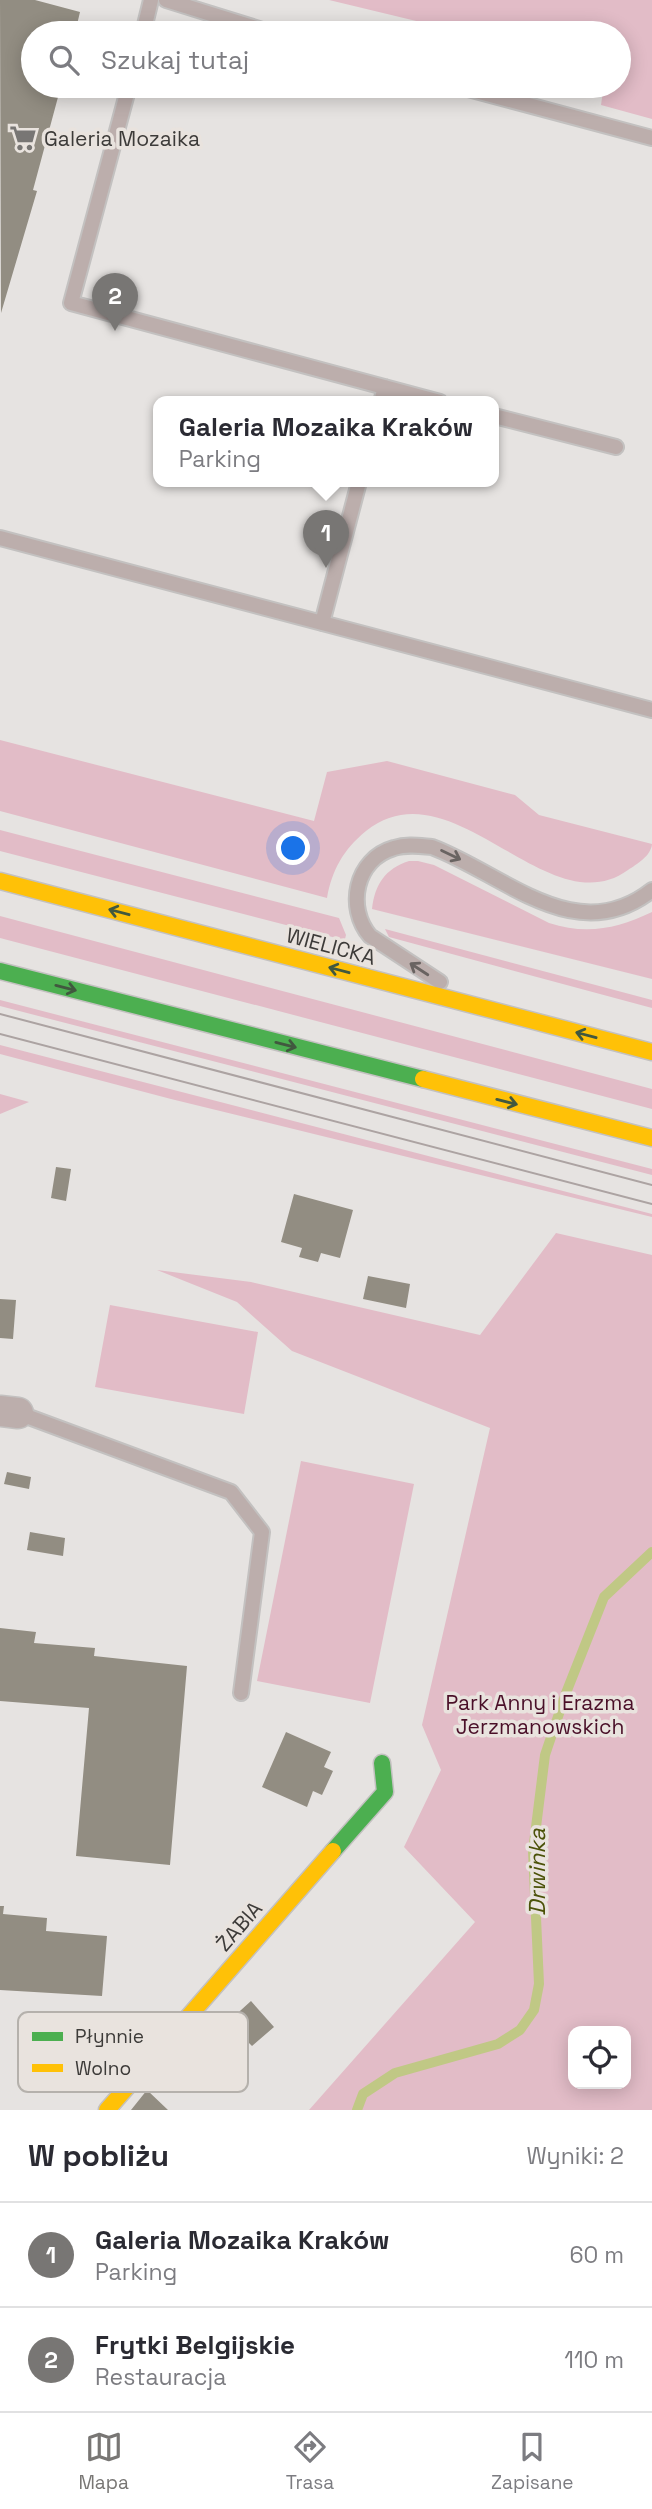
<!DOCTYPE html>
<html lang="pl">
<head>
<meta charset="utf-8">
<style>
  :root { --surface:#fff; --page:#f2f2f3; --text:#2b2b33; --muted:#7c7c81; --line:#e1e1e2; --accent:#787674 }
  body { margin:0; font-family:"Space Grotesk",sans-serif; background:var(--page); color:var(--text) }
  .controls { position:absolute; right:21px; bottom:21px; display:grid; overflow:hidden; border-radius:14px; box-shadow:0 4px 18px #0003 }
  .controls button { width:63px; height:63px; display:grid; place-items:center; padding:0; border:0; border-bottom:2px solid var(--line); background:var(--surface); color:var(--text); font:35px sans-serif }
  .you { position:absolute; left:294px; top:849px; width:24px; height:24px; margin:-18px; border:5px solid #fff; border-radius:50%; background:#1a73e8; box-shadow:0 0 0 10px #1a73e833 }
  .badge { display:grid; place-items:center; width:46px; height:46px; border-radius:50%; background:var(--accent); color:#fff; font-size:23px; font-weight:700 }
  .pin { position:absolute; translate:-50% -58px; filter:drop-shadow(0 2px 4px #0008) }
  .pin::after { content:''; position:absolute; top:37px; width:24px; height:21px; background:inherit; clip-path:polygon(0 0,100% 0,50% 100%) }
  .popup { position:absolute; left:153px; top:396px; width:346px; height:91px; box-sizing:border-box; display:grid; place-content:center; border-radius:14px; background:var(--surface); filter:drop-shadow(0 2px 5px #0005); font-size:23px; white-space:nowrap; color:var(--muted) }
  .popup b { font-size:26px; color:var(--text) }
  .popup::after { content:''; position:absolute; left:50%; top:100%; margin-left:-14px; border:14px solid transparent; border-top-color:var(--surface) }
  .list { margin:0; padding:0; list-style:none }
  h2 { display:flex; justify-content:space-between; align-items:center; height:91px; margin:0; padding:0 28px; font-size:30px }
  h2 small { font-size:23px; font-weight:400; color:var(--muted) }
  .list li { display:grid; grid-template-columns:46px 1fr auto; gap:21px; align-items:center; box-sizing:border-box; height:105px; padding:0 28px; border-top:2px solid var(--line) }
  .list b { display:block; font-size:26px; white-space:nowrap }
  .list p { margin:0; font-size:23px; white-space:nowrap; color:var(--muted) }
  .list em { font-size:23px; font-style:normal; color:var(--muted) }
  .icon { flex:none; width:38px; height:38px; fill:none; stroke:currentColor; stroke-width:2; stroke-linecap:round; stroke-linejoin:round }
  .map { position:relative; flex:none; width:652px; height:2110px; overflow:hidden }
  .search { position:absolute; background:var(--surface); box-shadow:0 4px 18px #0003; left:21px; right:21px; top:21px; height:77px; display:flex; align-items:center; gap:18px; box-sizing:border-box; padding:0 24px; border-radius:38px; color:var(--muted); font-size:26px }
  .sheet { height:301px; background:var(--surface) }
  nav { display:flex; justify-content:space-around; align-items:center; box-sizing:border-box; height:98px; border-top:2px solid var(--line); background:var(--surface); font-size:19px; color:var(--muted) }
  nav a { display:grid; justify-items:center; gap:4px }
  nav .on { color:var(--accent) }
  .map>svg:first-child { display:block }
  .green { fill:#e2bcc7; fill-rule:evenodd }
  .lines { fill:none; stroke-linecap:round; stroke-linejoin:round }
  .stream { stroke:#c0c885; stroke-width:10 }
  .building { fill:#928d82 }
  .lane-casing { stroke:#c3c1c0; stroke-width:18 }
  .street-casing { stroke:#c3c1c0; stroke-width:33 }
  .fast-casing { stroke:#c3c1c0; stroke-width:19 }
  .slow-casing { stroke:#c3c1c0; stroke-width:19 }
  .lane { stroke:#bcaeac; stroke-width:14 }
  .street { stroke:#bcaeac; stroke-width:30 }
  .fast { stroke:#4caf50; stroke-width:16 }
  .slow { stroke:#ffc107; stroke-width:16 }
  .tram { stroke:#aca3a2; stroke-width:2 }
  .oneway { stroke:#696361 }
  .oneway2 { stroke:#41583f }
  .labels { text-anchor:middle; dominant-baseline:central; stroke-width:7; stroke-linejoin:round; paint-order:stroke }
  .poi-label { font-size:21px; fill:#3d3b39; stroke:#e9e3de; text-anchor:start }
  .street-label { font-size:21px; fill:#3d3b39; stroke:#e9e3de }
  .park-label { font-size:21px; fill:#4a0f28; stroke:#e9e3de }
  .water-label { font-size:23px; font-style:italic; fill:#4b5208; stroke:#e9e3de }
  .key { fill:#e9e3de; stroke:#b5b1ac; stroke-width:2 }
  .key-label { font-size:19px; fill:#3d3b39 }
</style>
</head>
<body>
<div class="map">
<svg width="652" height="2110" viewBox="0 0 652 2110">
  <rect width="100%" height="100%" fill="#e6e3e1"/>
  <path class="green" d="M 329,0 L 652,0 L 652,119 L 601,105 L 603,91 L 592,86 L 619,86 L 619,33 L 466,33 Z
    M 0,740 L 314,821 L 327,772 L 387,761 L 515,795 L 539,815 L 652,844 C 651,856 637,864 628,870 C 548,928 452,762 366,831 C 343,850 332,870 327,898 L 0,811 Z
    M 0,830 L 339,918 L 346,935 L 345,939 L 340,939 L 0,851 Z
    M 409,861 L 418,861 L 434,865 L 549,923 C 586,935 617,929 652,912 L 652,979 L 372,909 C 375,884 385,869 409,861 Z
    M 0,916 L 652,1089 L 652,1109 L 0,938 Z
    M 385,929 L 652,1000 L 652,1008 L 389,937 Z
    M 0,1000 L 652,1169 L 652,1175 L 0,1006 Z
    M 0,1045 L 652,1214 L 652,1217 L 171,1099 L 0,1054 Z
    M 0,1094 L 29,1102 L 0,1114 Z
    M 556,1233 L 652,1255 L 652,2110 L 309,2110 L 475,1922 L 404,1847 L 441,1770 L 422,1725 L 490,1428 L 292,1351 L 237,1302 L 157,1270 L 251,1282 L 480,1335 ZM 573,2031 L 626,2031 L 626,2084 L 573,2084 Z
    M 110,1305 L 258,1332 L 244,1414 L 95,1387 Z
    M 301,1461 L 414,1484 L 370,1703 L 257,1681 Z"/>
  <g class="lines">
    <path class="stream" d="M 357,2110 L 363,2094 L 395,2073 L 498,2044 L 520,2030 L 534,2010 L 539,1984 L 533,1851 L 545,1755 L 566,1693 L 604,1597 L 652,1552"/>
  </g>
  <path class="building" d="M 0,0 L 35,0 L 80,12 L 75,33 L 33,33 L 33,86 L 61,86 L 33,190 L 37,191 L 1,313 Z
    M 56,1167 L 71,1169 L 66,1201 L 51,1198 Z
    M 294,1194 L 353,1210 L 340,1258 L 321,1253 L 318,1262 L 299,1257 L 302,1248 L 281,1242 Z
    M 368,1276 L 410,1284 L 406,1308 L 363,1299 Z
    M 0,1299 L 16,1300 L 13,1339 L 0,1338 Z
    M 7,1472 L 31,1477 L 29,1489 L 4,1484 Z
    M 30,1532 L 65,1538 L 63,1556 L 27,1550 Z
    M 0,1628 L 36,1632 L 34,1643 L 95,1648 L 94,1656 L 187,1666 L 170,1865 L 76,1856 L 89,1708 L 0,1701 Z
    M 286,1732 L 331,1752 L 324,1767 L 333,1771 L 322,1795 L 313,1791 L 307,1807 L 262,1787 Z
    M 0,1906 L 4,1906 L 3,1914 L 47,1918 L 46,1931 L 107,1936 L 102,1996 L 0,1990 Z
    M 251,2001 L 274,2027 L 252,2046 L 248,2042 L 239,2050 L 220,2029 Z
    M 147,2090 L 168,2110 L 131,2110 Z"/>
  <g class="lines">
    <defs>
      <path id="lane" d="M 166,0 L 272,33
        M 143,33 L 151,0
        M 129,86 L 71,303 L 440,402
        M 457,86 L 652,138
        M 381,402 L 385,387
        M 494,416 L 616,447
        M 0,538 L 652,710
        M 322,623 L 359,482
        M 440,982 L 370,936 C 346,908 355,859 394,848 C 407,844 419,846 432,847 C 504,874 576,950 652,890
        M 18,1413 L 231,1492 L 262,1532 L 241,1693"/>
      <path id="street" d="M 0,1411 L 18,1413"/>
      <path id="fast" d="M 0,971 L 423,1079
        M 333,1851 L 385,1792 L 382,1763"/>
      <path id="slow" d="M 0,881 L 652,1052
        M 423,1079 L 652,1138
        M 107,2110 L 333,1851"/>
    </defs>
    <use href="#lane" class="lane-casing"/>
    <use href="#street" class="street-casing"/>
    <use href="#fast" class="fast-casing"/>
    <use href="#slow" class="slow-casing"/>
    <use href="#lane" class="lane"/>
    <use href="#street" class="street"/>
    <use href="#fast" class="fast"/>
    <use href="#slow" class="slow"/>
    <path class="tram" d="M 0,1014 L 652,1185
      M 0,1034 L 652,1204"/>
  </g>
  <defs><path id="oneway-shaft" d="M-6 0H5M1.5-3L5.5 0L1.5 3" fill="none" stroke-width="1.6" stroke-linecap="round" stroke-linejoin="round" transform="scale(1.75)"/></defs>
  <g class="oneway">
    <use href="#oneway-shaft" transform="translate(451 855) rotate(26)"/>
    <use href="#oneway-shaft" transform="translate(419 969) rotate(-147)"/>
  </g>
  <g class="oneway2">
    <use href="#oneway-shaft" transform="translate(119 912) rotate(-165)"/>
    <use href="#oneway-shaft" transform="translate(339 970) rotate(-165)"/>
    <use href="#oneway-shaft" transform="translate(66 988) rotate(14)"/>
    <use href="#oneway-shaft" transform="translate(586 1035) rotate(-165)"/>
    <use href="#oneway-shaft" transform="translate(286 1045) rotate(14)"/>
    <use href="#oneway-shaft" transform="translate(507 1102) rotate(14)"/>
  </g>
  <defs>
    <symbol id="supermarket-bare" viewBox="-9 -9 18 18"><path d="M-6-5.5h2.5l.6 2H6L4.5 2H-2.5L-4.4-4H-6ZM-1.5 3.2a1.3 1.3 0 1 0 .1 0ZM3 3.2a1.3 1.3 0 1 0 .1 0Z" fill="#787674" stroke="#e9e3de" stroke-width="2.5" paint-order="stroke"/></symbol>
  </defs>
  <g fill-rule="evenodd">
    <use href="#supermarket-bare" x="4" y="119" width="38" height="38"/>
  </g>
  <g class="labels">
    <g class="poi-label">
      <text x="44" y="138">Galeria Mozaika</text>
    </g>
    <g class="street-label">
      <text transform="translate(331 946) rotate(15)">WIELICKA</text>
      <text transform="translate(239 1926) rotate(-49)">ŻABIA</text>
    </g>
    <g class="park-label">
      <text x="540" y="1702">Park Anny i Erazma<tspan x="540" dy="24">Jerzmanowskich</tspan></text>
    </g>
    <g class="water-label">
      <text transform="translate(537 1872) rotate(-90)">Drwinka</text>
    </g>
  </g>
  <rect x="18" y="2012" width="230" height="80" rx="10" class="key"/>
  <rect x="32" y="2032" width="31" height="9" fill="#4caf50"/>
  <rect x="32" y="2064" width="31" height="8" fill="#ffc107"/>
  <g class="key-label">
    <text x="75" y="2043">Płynnie</text>
    <text x="75" y="2075">Wolno</text>
  </g>
</svg>
<div class="controls">
<button><svg class="icon" aria-label="locate" viewBox="0 0 24 24"><circle cx="12" cy="12" r="6"/><path d="M12 2v4M12 18v4M2 12h4M18 12h4"/></svg></button>
</div>
<div class="you"></div>
<div class="pin badge" style="left:326px;top:568px">1</div>
<div class="popup"><b>Galeria Mozaika Kraków</b>Parking</div>
<div class="pin badge" style="left:115px;top:331px">2</div>
<div class="search"><svg class="icon" aria-label="search" viewBox="0 0 24 24"><circle cx="10" cy="10" r="6"/><path d="M15 15l6 6"/></svg>Szukaj tutaj</div>
</div>
<section class="sheet">
<h2>W pobliżu<small>Wyniki: 2</small></h2>
<ul class="list">
<li><span class="badge">1</span><div><b>Galeria Mozaika Kraków</b><p>Parking</p></div><em>60 m</em></li>
<li><span class="badge">2</span><div><b>Frytki Belgijskie</b><p>Restauracja</p></div><em>110 m</em></li>
</ul>
</section>
<nav>
<a class="on"><svg class="icon" aria-label="map" viewBox="0 0 24 24"><path d="M3 6l6-2 6 2 6-2v14l-6 2-6-2-6 2zM9 4v14M15 6v14"/></svg>Mapa</a>
<a><svg class="icon" aria-label="directions" viewBox="0 0 24 24"><path d="M12 3l9 9-9 9-9-9zM9 14v-3h6M13 9l2 2-2 2"/></svg>Trasa</a>
<a><svg class="icon" aria-label="saved" viewBox="0 0 24 24"><path d="M7 4h10v16l-5-4-5 4z"/></svg>Zapisane</a>
</nav>
</body>
</html>
